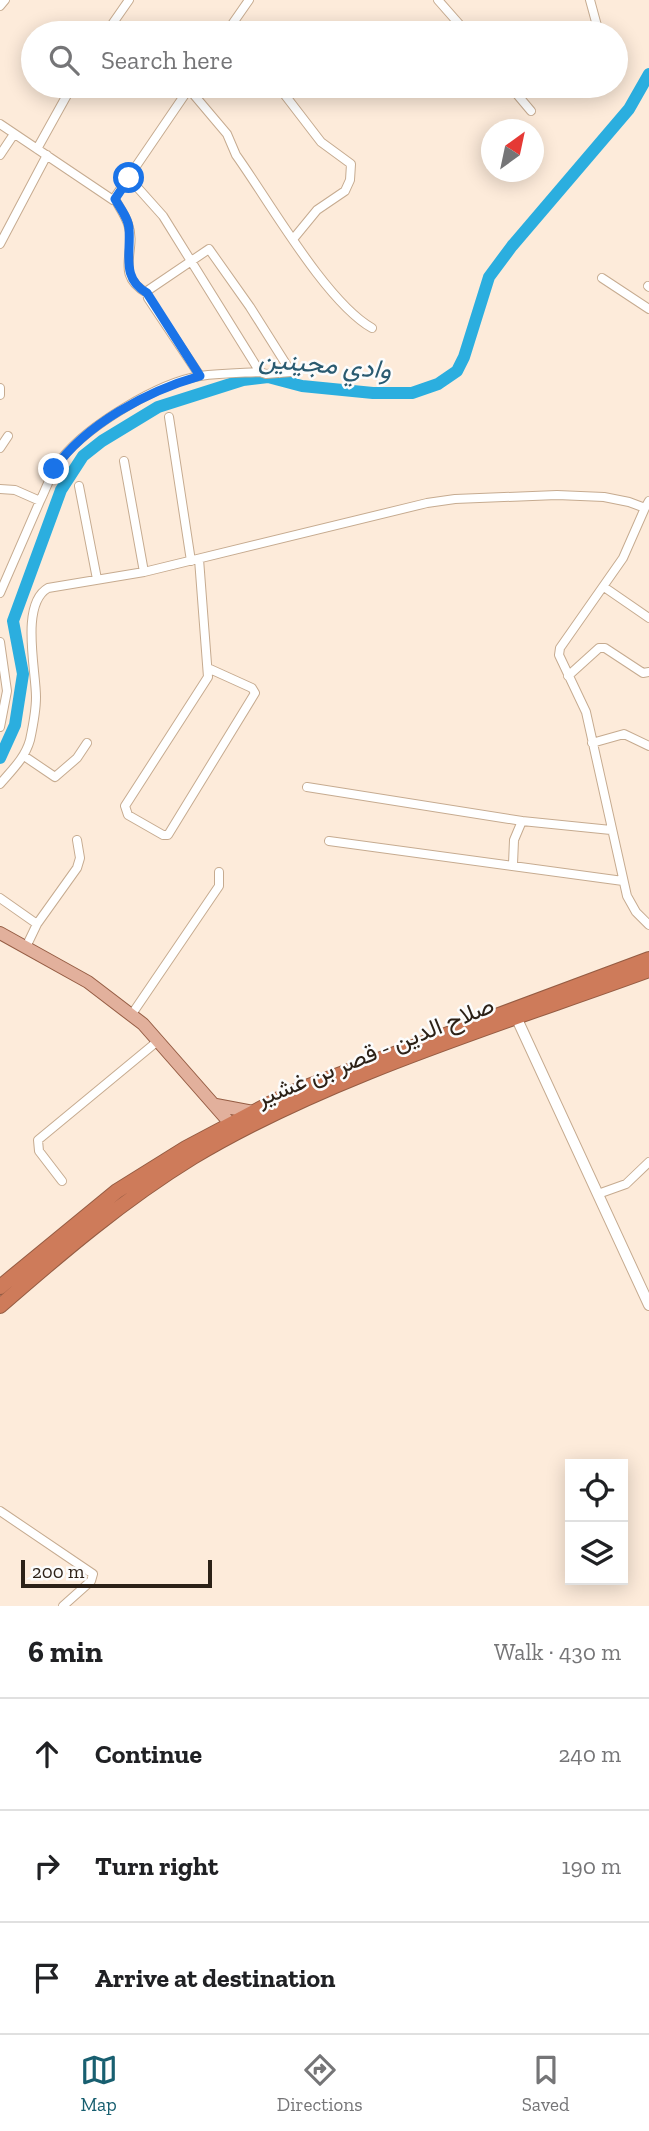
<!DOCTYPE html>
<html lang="en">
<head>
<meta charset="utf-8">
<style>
  :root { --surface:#fff; --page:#f6f6f6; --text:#202124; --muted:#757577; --line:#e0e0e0; --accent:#185f70 }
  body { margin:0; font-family:"Zilla Slab",Vazirmatn,serif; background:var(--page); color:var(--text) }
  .controls { position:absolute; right:21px; bottom:21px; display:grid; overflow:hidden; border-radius:0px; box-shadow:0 4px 18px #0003 }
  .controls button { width:63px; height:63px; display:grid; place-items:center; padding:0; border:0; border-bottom:2px solid var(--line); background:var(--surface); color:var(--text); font:35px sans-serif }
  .compass { position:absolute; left:481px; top:119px; width:63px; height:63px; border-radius:50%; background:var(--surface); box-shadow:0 4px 18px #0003; rotate:33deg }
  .scale { position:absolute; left:21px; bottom:18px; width:191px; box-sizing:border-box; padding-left:7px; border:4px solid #2c2117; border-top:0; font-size:19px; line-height:24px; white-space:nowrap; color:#2c2117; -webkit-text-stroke:5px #fcfcfc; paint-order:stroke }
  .stop { position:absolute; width:21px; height:21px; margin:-16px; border:5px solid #1a73e8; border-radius:50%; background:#fff }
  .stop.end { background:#1a73e8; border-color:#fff; box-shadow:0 2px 7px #0008 }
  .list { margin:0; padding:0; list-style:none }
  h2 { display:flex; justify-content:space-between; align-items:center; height:91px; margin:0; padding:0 28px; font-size:30px }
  h2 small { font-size:23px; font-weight:400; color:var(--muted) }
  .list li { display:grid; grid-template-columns:46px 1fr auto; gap:21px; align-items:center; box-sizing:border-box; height:112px; padding:0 28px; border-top:2px solid var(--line) }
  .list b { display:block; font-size:26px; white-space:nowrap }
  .list em { font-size:23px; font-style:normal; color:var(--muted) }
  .icon { flex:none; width:38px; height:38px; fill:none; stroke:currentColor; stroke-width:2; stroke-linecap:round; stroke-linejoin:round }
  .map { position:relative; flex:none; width:649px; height:1606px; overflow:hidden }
  .search { position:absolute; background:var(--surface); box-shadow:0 4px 18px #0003; left:21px; right:21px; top:21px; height:77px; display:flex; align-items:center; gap:18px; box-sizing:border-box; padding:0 24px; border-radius:38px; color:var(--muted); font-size:26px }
  .sheet { height:427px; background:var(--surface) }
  nav { display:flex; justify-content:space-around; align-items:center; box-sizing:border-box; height:98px; border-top:2px solid var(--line); background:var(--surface); font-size:19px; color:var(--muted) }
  nav a { display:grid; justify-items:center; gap:4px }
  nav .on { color:var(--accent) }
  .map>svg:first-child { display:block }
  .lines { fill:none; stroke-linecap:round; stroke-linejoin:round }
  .river { stroke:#2baedf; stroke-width:12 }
  .street-casing { stroke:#c6ab90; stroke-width:10 }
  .secondary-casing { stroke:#c6ab90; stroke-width:12 }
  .primary-casing { stroke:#955c43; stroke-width:14 }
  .highway-casing { stroke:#955c43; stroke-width:16 }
  .street { stroke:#fff; stroke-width:8 }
  .secondary { stroke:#fff; stroke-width:10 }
  .primary { stroke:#e2b09c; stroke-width:12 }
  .highway { stroke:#ce7b5a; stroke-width:14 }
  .route { stroke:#1a73e8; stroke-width:9 }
  .labels { text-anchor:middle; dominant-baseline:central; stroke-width:5; stroke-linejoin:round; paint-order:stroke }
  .street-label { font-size:24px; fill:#2c2117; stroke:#fcfcfc }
  .water-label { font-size:26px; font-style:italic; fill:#295a70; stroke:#fcfcfc }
</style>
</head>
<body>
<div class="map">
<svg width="649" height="1606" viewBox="0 0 649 1606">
  <rect width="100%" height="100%" fill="#fdebda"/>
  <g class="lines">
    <path class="river" d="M 0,758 L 15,725 L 23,674 L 13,621 L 61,490 L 83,456 L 102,441 L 158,407 L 243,380 L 268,377 L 302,386 L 373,393 L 412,393 L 438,384 L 457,371 L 464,357 L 489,277 L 512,246 L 629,109 L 649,74"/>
    <defs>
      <path id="street" d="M 438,0 L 467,33
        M 590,0 L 599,33
        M 0,6 L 5,0
        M 106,33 L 129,0
        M 226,33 L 249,0
        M 278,86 L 321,142 L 351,164 L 350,180 L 345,191 L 317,210 L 294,238
        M 510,86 L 531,111
        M 189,89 L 227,134 L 236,155 C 269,201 326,302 372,328
        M 0,124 L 113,200 L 190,87
        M 37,149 L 72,86
        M 0,155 L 14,134
        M 115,199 C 119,207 125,215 128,224 C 138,251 113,274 147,293
        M 0,244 L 47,155
        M 602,278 L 649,309
        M 648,286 L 649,287
        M 200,376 L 148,298 L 147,291 L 209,249 L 250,307 L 291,372 L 266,374 L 260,372
        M 0,388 L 0,395
        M 169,417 L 191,561
        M 0,448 L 8,436
        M 124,461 L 144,572
        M 79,486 L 97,579
        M 0,489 L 15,490 L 40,501 C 47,487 52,470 62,458 C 89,425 158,383 200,376 C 220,373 240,373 260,372 L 163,216 L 129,178
        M 645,508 L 623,558 L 560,648 L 559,655 L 586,712 L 627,896 L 636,912 L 649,925
        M 199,559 L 208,677 L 125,806 L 128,815 L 163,835 L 168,835 L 255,693 L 252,688 L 210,669
        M 604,587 L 649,618
        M 0,593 L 40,501
        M 0,642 L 7,691 L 0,727
        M 568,676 L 599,648 L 605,648 L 643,673 L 649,672
        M 592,743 L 624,734 L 649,746
        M 24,756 L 55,777 L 77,758 L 87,743
        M 0,784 C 12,770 25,758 30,740 C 33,726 36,711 36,697 C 36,670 20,604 48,588 L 144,572 L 427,503 L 455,499 L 557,495 L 604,497 L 629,502 L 645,508 L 649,501
        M 307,787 L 522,821
        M 329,841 L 623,881
        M 513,864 L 514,840 L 522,821 L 611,830
        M 0,898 L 37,924
        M 26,947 L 37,924 L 77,868 L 80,858 L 77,840
        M 132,1014 L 219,886 L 219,872
        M 62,1181 L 39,1151 L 38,1140 L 159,1040
        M 598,1194 L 626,1184 L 649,1162
        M 0,1511 L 93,1574 L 91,1581 L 63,1606"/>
      <path id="secondary" d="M 517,1019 L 649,1305"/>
      <path id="primary" d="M 0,933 L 88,982 L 143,1024 L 236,1130
        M 216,1105 L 253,1112"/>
      <path id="highway" d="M 0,1287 L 117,1191 L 186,1148 L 290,1093 L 649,959
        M 0,1306 C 62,1252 123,1200 193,1157 C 328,1076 501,1024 649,970"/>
    </defs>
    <use href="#street" class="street-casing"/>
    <use href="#secondary" class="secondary-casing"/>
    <use href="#primary" class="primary-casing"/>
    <use href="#highway" class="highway-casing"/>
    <use href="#street" class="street"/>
    <use href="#secondary" class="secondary"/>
    <use href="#primary" class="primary"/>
    <use href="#highway" class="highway"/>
  </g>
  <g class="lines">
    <path class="route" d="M 54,469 C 86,424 147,391 200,376 L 147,293 C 121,278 131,255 129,229 C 129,219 120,208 115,199 L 129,178"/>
  </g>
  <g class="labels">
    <g class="street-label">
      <text transform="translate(375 1051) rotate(-22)">صلاح الدين - قصر بن غشير</text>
    </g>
    <g class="water-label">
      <text transform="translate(325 364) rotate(5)">وادي مجينين</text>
    </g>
  </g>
</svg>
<div class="controls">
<button><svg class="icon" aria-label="locate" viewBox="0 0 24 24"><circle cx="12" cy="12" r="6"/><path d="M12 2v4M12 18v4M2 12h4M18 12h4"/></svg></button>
<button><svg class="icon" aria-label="layers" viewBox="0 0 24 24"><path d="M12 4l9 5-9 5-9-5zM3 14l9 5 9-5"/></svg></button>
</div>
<svg class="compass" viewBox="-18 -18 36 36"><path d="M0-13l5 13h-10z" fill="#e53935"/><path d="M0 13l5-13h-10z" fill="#757577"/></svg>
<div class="scale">200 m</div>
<div class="stop" style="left:129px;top:178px"></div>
<div class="stop end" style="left:54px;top:469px"></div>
<div class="search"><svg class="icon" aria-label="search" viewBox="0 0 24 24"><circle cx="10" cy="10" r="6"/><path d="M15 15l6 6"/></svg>Search here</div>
</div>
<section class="sheet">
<h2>6 min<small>Walk · 430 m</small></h2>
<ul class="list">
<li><svg class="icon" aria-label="ahead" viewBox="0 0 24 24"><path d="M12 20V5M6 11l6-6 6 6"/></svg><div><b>Continue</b></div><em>240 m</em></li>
<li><svg class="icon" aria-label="right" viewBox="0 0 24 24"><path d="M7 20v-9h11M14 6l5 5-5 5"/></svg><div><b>Turn right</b></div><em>190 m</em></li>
<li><svg class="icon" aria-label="arrive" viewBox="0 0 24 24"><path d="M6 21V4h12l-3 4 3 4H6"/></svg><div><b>Arrive at destination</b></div></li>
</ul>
</section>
<nav>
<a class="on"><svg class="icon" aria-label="map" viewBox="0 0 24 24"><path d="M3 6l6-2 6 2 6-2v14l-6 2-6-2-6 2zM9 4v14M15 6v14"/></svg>Map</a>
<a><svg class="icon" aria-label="directions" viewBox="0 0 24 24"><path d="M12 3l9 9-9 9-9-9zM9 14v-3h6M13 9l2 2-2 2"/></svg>Directions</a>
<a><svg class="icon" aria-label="saved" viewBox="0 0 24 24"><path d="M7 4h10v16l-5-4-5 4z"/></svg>Saved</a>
</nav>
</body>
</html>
